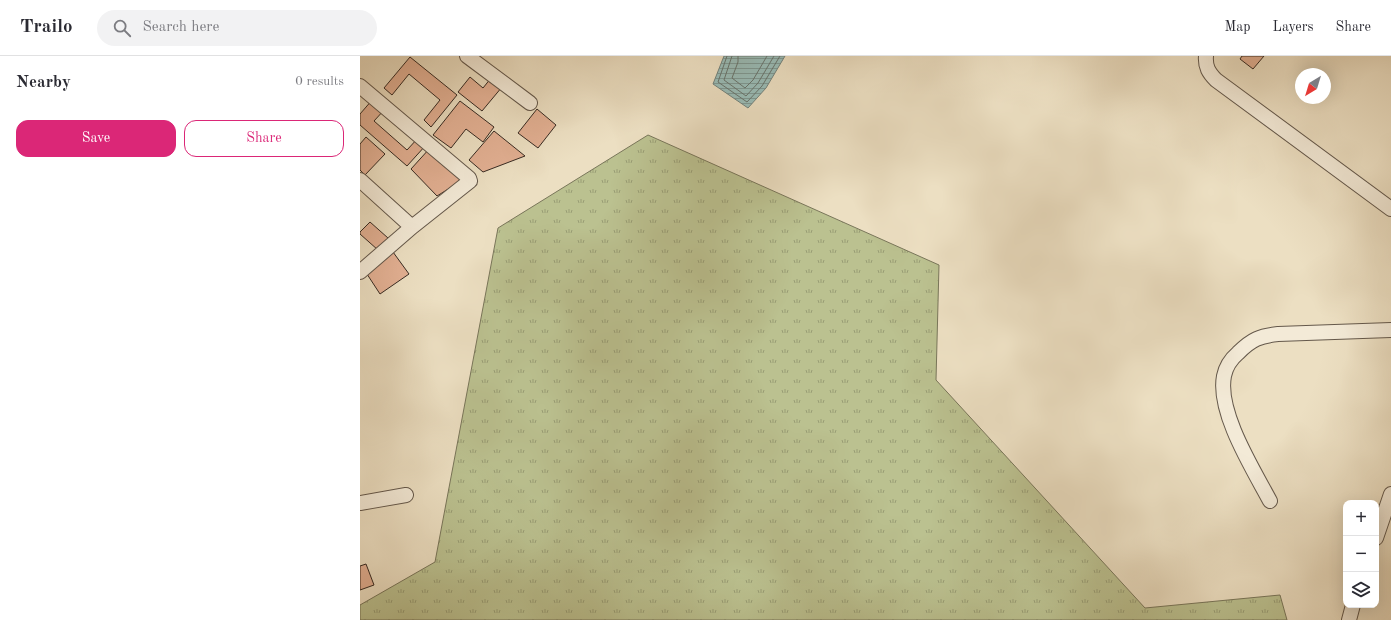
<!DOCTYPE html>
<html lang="en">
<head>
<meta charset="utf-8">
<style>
  :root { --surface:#fff; --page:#f2f2f3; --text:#2b2b33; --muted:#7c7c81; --line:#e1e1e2; --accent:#db2777 }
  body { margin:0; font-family:"Old Standard TT",serif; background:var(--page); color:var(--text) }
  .controls { position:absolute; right:12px; bottom:12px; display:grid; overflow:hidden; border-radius:8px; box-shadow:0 4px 16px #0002 }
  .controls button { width:36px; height:36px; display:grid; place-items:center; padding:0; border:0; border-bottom:1px solid var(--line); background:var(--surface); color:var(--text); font:20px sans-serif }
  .compass { position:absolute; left:935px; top:12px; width:36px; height:36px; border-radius:50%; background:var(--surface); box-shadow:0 4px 16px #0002; rotate:218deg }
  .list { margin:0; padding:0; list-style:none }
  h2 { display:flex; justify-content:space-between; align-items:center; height:52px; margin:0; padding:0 16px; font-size:17px }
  h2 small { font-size:13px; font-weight:400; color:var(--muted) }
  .actions { display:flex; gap:8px; padding:12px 16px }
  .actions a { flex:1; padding:9px 0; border:1px solid var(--accent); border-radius:12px; text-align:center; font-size:14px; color:var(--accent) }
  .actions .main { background:var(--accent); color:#fff }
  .icon { flex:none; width:22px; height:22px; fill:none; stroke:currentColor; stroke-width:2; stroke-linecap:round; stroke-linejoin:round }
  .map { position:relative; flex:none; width:1031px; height:564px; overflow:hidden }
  header { display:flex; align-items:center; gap:24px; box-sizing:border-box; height:56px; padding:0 20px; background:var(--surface); border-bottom:1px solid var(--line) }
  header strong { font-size:19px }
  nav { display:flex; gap:22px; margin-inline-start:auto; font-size:14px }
  .search { width:280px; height:36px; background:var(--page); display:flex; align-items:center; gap:10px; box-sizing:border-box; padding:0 14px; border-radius:22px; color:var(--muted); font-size:15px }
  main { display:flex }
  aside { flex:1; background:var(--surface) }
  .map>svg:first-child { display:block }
  .grass { fill:url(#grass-tufts); stroke:#79765a }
  .water { fill:url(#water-rules); stroke:#72827c }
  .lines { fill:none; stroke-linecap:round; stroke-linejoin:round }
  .shore { stroke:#68746d; stroke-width:1 }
  .building { fill:#e2b093; stroke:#372b23 }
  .minor-casing { stroke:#64584b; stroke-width:16 }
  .minor { stroke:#f3ead7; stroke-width:14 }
</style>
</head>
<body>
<header>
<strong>Trailo</strong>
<div class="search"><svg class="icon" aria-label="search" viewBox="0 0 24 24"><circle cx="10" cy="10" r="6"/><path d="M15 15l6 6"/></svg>Search here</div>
<nav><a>Map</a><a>Layers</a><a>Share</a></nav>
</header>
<main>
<aside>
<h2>Nearby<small>0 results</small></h2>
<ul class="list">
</ul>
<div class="actions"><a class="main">Save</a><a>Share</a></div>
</aside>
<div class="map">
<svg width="1031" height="564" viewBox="0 0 1031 564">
  <defs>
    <pattern id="grass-tufts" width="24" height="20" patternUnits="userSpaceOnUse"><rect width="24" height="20" fill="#bbc190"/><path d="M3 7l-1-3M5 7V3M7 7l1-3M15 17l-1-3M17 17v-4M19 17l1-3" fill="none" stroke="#999d75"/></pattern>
    <pattern id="water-rules" width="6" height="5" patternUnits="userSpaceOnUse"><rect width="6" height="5" fill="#99bcb7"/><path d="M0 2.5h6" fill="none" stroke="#7e9994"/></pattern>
  </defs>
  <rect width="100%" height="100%" fill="#ecdfc2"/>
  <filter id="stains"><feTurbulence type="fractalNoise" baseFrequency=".005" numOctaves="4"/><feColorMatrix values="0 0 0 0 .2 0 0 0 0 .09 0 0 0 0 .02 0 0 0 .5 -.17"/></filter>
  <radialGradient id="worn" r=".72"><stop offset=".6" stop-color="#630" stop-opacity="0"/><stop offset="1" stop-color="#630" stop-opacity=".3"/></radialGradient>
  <path class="grass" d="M 288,79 L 579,209 L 576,324 L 785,552 L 920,539 L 927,564 L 0,564 L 0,549 L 75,506 L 138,172 Z"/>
  <path class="water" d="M 364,0 L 425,0 L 406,32 L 388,52 L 353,28 Z"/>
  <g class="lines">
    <path class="shore" d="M 367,0 L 358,26 L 387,46 L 402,30 L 420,0
      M 372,0 L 364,24 L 386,40 L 398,27 L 414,0
      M 378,0 L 378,6 L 372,22 L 385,32 L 393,24 L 407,0"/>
  </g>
  <path class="building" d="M 882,0 L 904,0 L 893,13 L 880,3 Z
    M 50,1 L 97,39 L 71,71 L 64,64 L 80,44 L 49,18 L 32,39 L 24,32 Z
    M 110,21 L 123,32 L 131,22 L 142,31 L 122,55 L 98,36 Z
    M 13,43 L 25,53 L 14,65 L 47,94 L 58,82 L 66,89 L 47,110 L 0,69 L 0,58 Z
    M 100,45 L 134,71 L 123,86 L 106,73 L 91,92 L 73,79 Z
    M 177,53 L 196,69 L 178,92 L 158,77 Z
    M 134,75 L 165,100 L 123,116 L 109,104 Z
    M 6,81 L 25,98 L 5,119 L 0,114 L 0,88 Z
    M 70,92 L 106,122 L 77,140 L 51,113 Z
    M 10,166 L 28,182 L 18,194 L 0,178 L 0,176 Z
    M 33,196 L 49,218 L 20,238 L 5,215 Z
    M 6,508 L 14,529 L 0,534 L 0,510 Z"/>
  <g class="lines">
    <defs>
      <path id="minor" d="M 107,0 L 170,47
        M 846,0 C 845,11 849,17 856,24 L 1031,153
        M 0,30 L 109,122 L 110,125 L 52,171 L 0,216
        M 0,124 L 52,171
        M 910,445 C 893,413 857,356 864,320 C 866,310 871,303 878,297 C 892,283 900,280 918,278 L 1031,274
        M 0,447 L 46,439
        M 1016,482 L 1031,438
        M 989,564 L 993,549"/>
    </defs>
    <use href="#minor" class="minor-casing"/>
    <use href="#minor" class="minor"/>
  </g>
  <rect width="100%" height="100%" filter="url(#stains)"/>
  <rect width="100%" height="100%" fill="url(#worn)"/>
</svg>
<div class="controls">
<button>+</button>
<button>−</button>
<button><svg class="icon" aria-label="layers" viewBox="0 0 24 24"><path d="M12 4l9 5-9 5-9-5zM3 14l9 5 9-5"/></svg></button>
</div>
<svg class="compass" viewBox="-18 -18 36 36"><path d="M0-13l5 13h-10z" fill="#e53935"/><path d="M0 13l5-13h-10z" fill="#7c7c81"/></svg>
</div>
</main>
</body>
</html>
